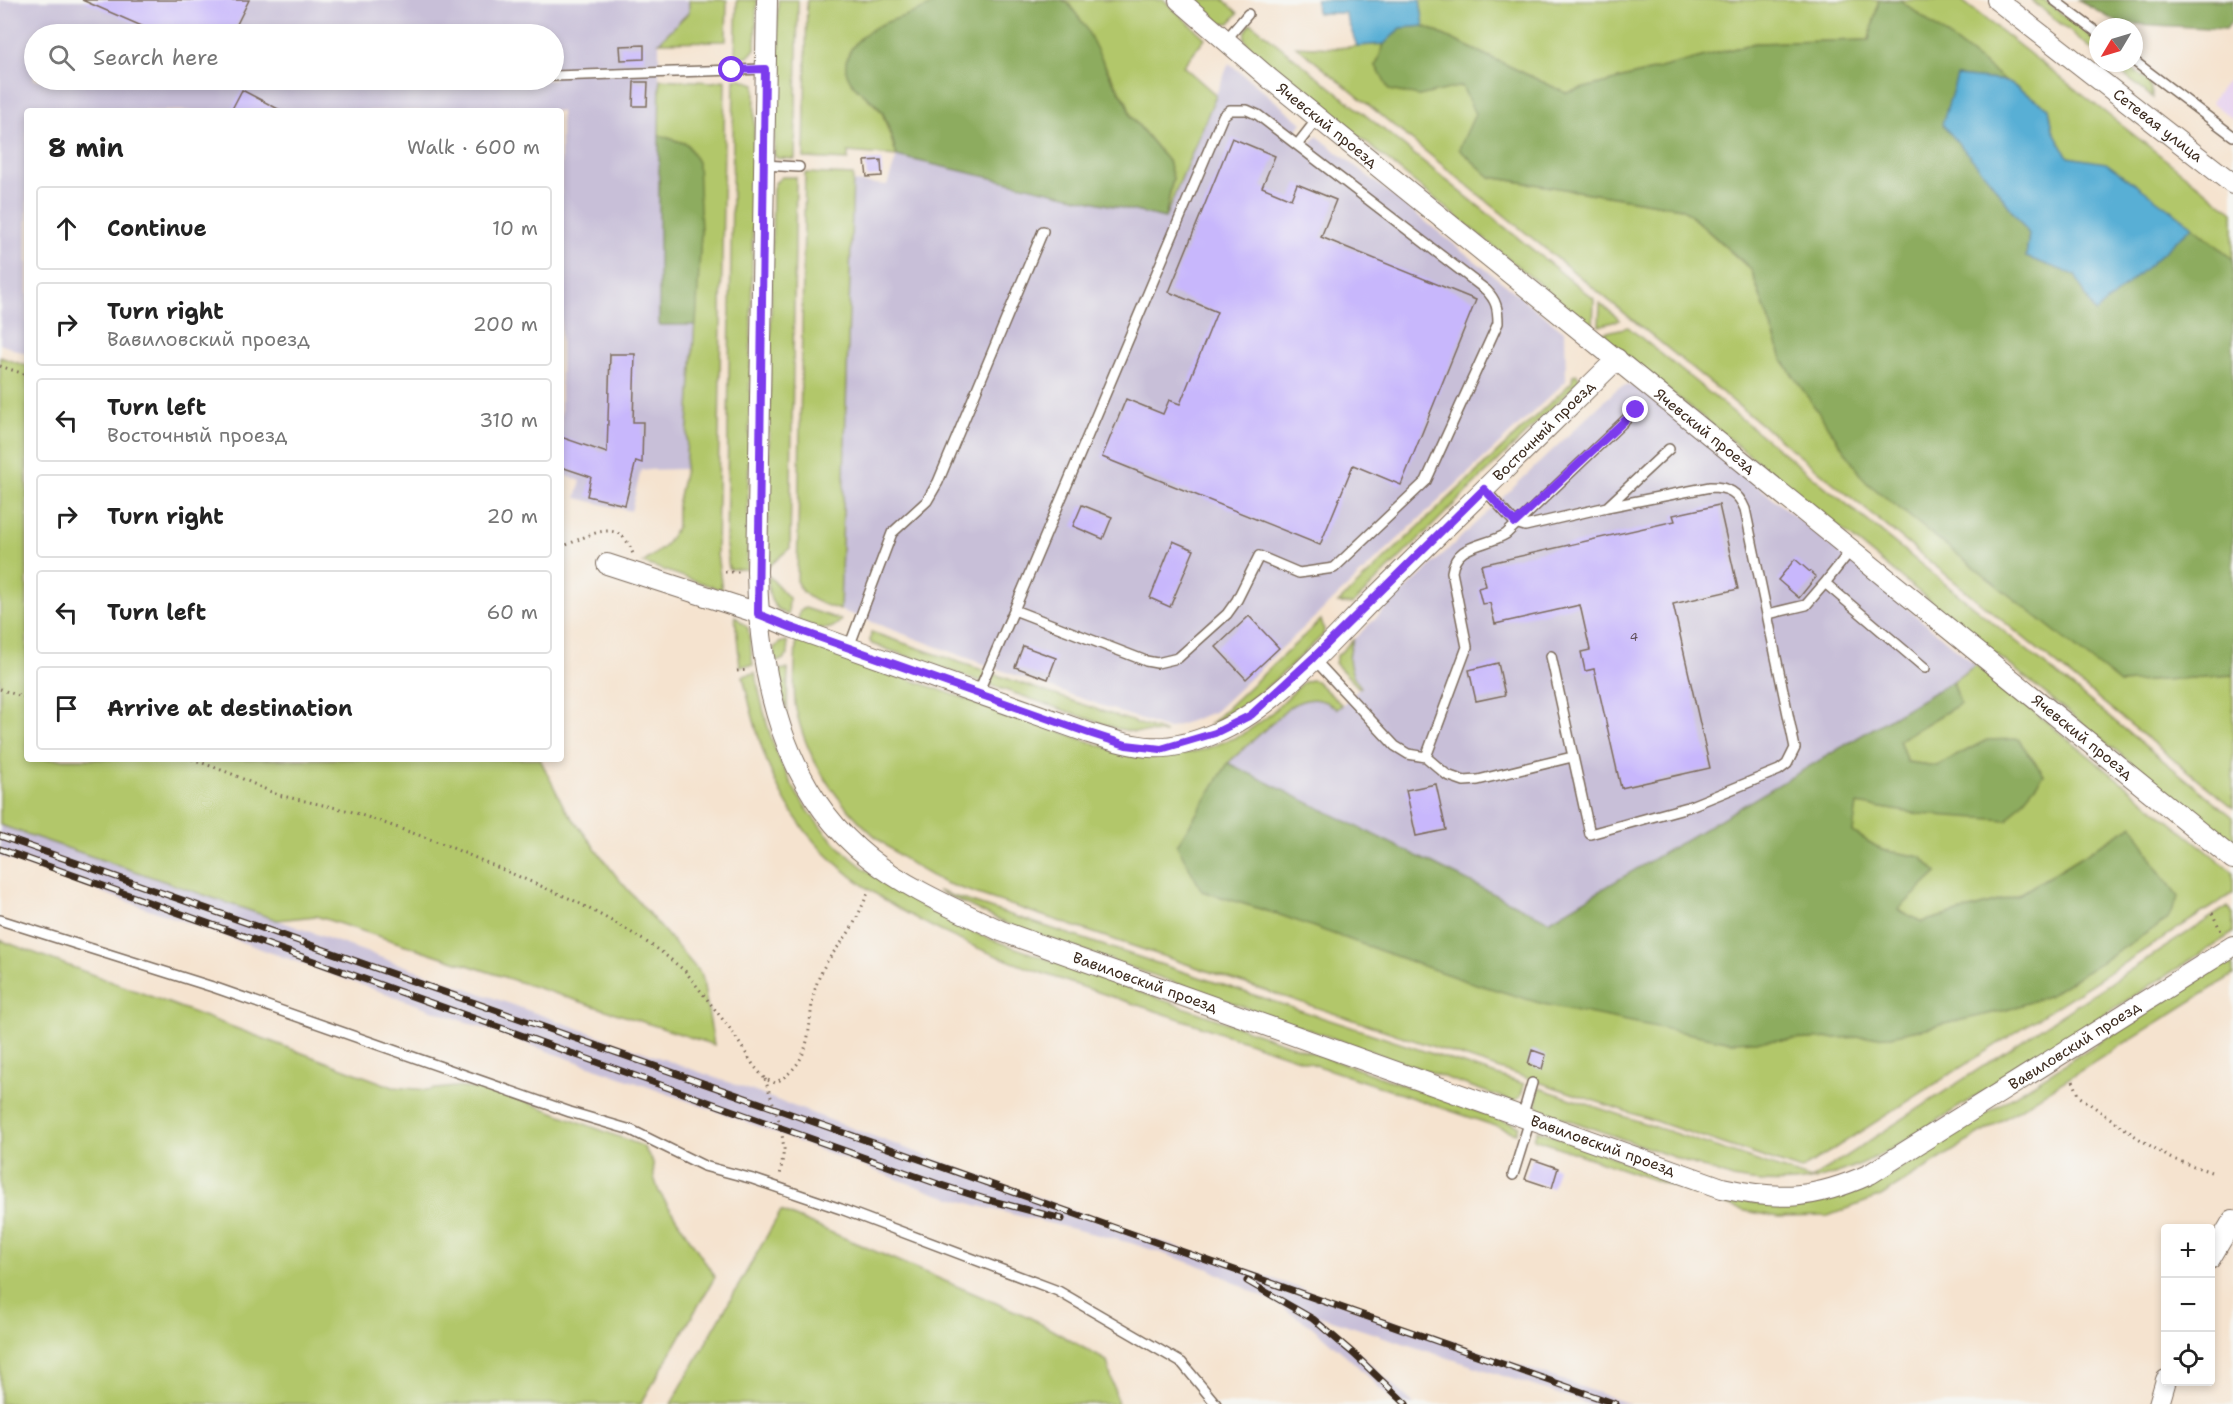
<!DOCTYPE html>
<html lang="en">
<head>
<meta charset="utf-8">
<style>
  :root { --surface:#fff; --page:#f6f6f6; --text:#222; --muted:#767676; --line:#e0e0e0 }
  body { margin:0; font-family:"Shantell Sans",sans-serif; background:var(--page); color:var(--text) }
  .controls { position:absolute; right:18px; bottom:18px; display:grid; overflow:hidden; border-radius:6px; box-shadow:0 3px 9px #0003 }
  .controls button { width:54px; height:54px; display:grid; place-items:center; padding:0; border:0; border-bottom:2px solid var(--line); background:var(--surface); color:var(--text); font:30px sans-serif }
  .compass { position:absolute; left:2089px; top:18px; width:54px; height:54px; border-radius:50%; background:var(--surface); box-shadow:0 3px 9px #0003; rotate:232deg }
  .stop { position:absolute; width:18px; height:18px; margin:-14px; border:4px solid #7c3aed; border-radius:50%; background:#fff }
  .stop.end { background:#7c3aed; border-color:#fff; box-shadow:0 2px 6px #0008 }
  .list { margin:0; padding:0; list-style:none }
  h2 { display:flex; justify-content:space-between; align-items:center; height:78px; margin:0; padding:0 24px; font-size:26px }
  h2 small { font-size:20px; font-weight:400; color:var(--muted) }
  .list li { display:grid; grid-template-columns:39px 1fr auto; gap:18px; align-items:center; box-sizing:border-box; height:84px; margin:0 12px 12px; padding:0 12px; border:2px solid var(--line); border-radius:6px }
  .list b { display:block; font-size:22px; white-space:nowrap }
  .list p { margin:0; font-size:20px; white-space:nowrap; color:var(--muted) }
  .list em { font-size:20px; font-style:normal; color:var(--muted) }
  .icon { flex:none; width:33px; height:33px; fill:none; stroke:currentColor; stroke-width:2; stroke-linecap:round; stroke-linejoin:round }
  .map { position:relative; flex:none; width:2233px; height:1404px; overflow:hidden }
  .search { position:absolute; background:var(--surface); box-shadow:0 3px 9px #0003; left:24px; top:24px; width:540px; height:66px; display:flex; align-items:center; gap:15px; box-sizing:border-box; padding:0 21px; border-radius:33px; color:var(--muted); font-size:22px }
  .panel { position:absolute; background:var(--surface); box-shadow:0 3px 9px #0003; left:24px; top:108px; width:540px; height:654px; border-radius:6px }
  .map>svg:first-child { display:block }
  .built { fill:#e7d2ef }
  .industrial { fill:#c8bfd8; fill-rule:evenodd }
  .green { fill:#b2c76b; stroke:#767844; stroke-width:1.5 }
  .forest { fill:#8dac5f; stroke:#646b3e; stroke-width:1.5 }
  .water { fill:#58afd5; stroke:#4a6c7a; stroke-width:1.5 }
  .building { fill:#c8b7fc }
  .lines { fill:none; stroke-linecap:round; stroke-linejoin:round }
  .lane-casing { stroke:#7c6b5c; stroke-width:12 }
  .street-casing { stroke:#7c6b5c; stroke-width:22 }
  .path { stroke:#7c6b5c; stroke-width:3; stroke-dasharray:1.5 4.5; stroke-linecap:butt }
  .lane { stroke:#fff; stroke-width:9 }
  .street { stroke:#fff; stroke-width:20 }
  .rail-casing { stroke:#3b2a1e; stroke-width:7 }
  .rail { stroke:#f6f6f2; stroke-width:4.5; stroke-dasharray:14; stroke-linecap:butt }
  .route { stroke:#7c3aed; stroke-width:8 }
  .labels { text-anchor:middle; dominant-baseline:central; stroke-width:5; stroke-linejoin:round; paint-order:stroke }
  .number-label { font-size:12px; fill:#5e4d56 }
  .street-label { font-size:15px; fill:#3b2a1e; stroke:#f6f6f2 }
</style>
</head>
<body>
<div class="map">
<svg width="2233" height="1404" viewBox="0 0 2233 1404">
  <rect width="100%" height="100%" fill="#f6f6f2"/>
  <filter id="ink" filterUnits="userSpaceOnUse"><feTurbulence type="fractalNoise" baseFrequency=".0167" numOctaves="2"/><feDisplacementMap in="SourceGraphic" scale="12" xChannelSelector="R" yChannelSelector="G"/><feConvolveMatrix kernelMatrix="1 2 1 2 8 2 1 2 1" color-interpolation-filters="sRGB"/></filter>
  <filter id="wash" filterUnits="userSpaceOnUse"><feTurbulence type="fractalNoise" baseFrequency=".008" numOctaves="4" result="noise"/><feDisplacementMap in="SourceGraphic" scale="24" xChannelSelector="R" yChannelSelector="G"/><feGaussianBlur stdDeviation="1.35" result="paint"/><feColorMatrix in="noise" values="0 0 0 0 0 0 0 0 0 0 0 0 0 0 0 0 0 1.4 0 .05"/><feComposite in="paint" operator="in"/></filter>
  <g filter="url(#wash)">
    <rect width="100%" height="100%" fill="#f5e3cf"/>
    <path class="built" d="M 2233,73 L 2233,119 L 2211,102 Z"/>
    <path class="industrial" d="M 0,0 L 689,0 L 689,12 L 659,43 L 659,324 L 696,325 L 685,469 L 641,470 L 631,511 L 576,498 L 581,481 L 561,474 L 561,111 L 27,111 L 27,354 L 0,344 ZM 34,34 L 554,34 L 554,80 L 34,80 Z
      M 1229,63 L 1302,123 L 1296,131 L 1311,143 L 1317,136 L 1565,332 L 1566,381 L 1214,712 L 1168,729 L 978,662 L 840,610 L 852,182 L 887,185 L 897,156 L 1165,217 Z
      M 1627,385 L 1637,388 L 1652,399 L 1976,665 L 1953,681 L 1549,921 L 1228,763 L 1291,706 L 1303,699 L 1315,698 L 1327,701 L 1337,709 L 1342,705 L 1361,687 L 1354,678 L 1349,666 L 1348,652 L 1354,639 L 1618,388 Z
      M 0,825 L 277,920 L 755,1092 L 1130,1232 L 1210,1257 L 1630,1404 L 1589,1404 L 1317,1315 L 1414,1404 L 1396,1404 L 1349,1358 L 1311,1326 L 1278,1305 L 1209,1269 L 1131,1243 L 987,1208 L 937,1194 L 738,1119 L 0,856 Z"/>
    <path class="green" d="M 689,0 L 727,0 L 726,41 L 659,42 L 689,12 Z
      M 737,0 L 757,0 L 755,49 L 748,57 L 735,57 Z
      M 778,0 L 798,0 L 795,159 L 777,158 L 774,155 Z
      M 807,0 L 939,0 L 925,10 L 879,26 L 851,82 L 882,112 L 897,156 L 848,152 L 848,160 L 804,158 Z
      M 1063,0 L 1164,0 L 1205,38 L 1183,66 L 1216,95 L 1165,218 L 1173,178 L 1168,161 L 1131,116 L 1127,103 L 1069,4 Z
      M 1196,0 L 1224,0 L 1238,13 L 1230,23 L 1220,23 Z
      M 1420,0 L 1879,0 L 1869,40 L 1755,43 L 1566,93 L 1424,26 Z
      M 1900,0 L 1961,0 L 2233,212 L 2233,259 L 2193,226 L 2106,164 L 2068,157 L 2053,130 L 2049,108 L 2006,81 Z
      M 2031,0 L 2044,0 L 2098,42 L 2098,54 Z
      M 1251,23 L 1594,299 L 1593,328 L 1254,51 C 1243,41 1241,35 1251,23 Z
      M 1384,44 L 1376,66 L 1419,96 L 1462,85 L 1476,114 L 1490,177 L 1682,208 L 1751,270 L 1783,361 L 2120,683 L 2233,675 L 2233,808 L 1296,46 L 1336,48 Z
      M 2109,63 L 2124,63 L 2149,82 L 2153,98 Z
      M 660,79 L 712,82 L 725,80 L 717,554 L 722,590 L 643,563 L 665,546 L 677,527 L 677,505 L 685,469 L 701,232 L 687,144 L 659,135 Z
      M 734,79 L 741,79 L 755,84 L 747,569 L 729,569 L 726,546 Z
      M 805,173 L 853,175 L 840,610 C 823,604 804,600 797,582 Z
      M 782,177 L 796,177 L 790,548 L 767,568 L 773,189 L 775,183 Z
      M 1600,303 L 1620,320 L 1599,326 Z
      M 1628,327 L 2233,817 L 2233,845 L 1599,334 Z
      M 0,357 L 27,366 L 27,759 L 540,759 L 564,807 L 617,877 L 702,975 L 714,1045 L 316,916 L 277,920 L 0,825 Z
      M 1576,374 L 1581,379 L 1353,604 L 1338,603 L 1572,382 L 1573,375 Z
      M 768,577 L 770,577 L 789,598 L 788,615 C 770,608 768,595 768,577 Z
      M 805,608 L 841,620 C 829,636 814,626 798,621 L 800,610 Z
      M 735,616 L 748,628 L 753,665 L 740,666 Z
      M 1321,620 L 1324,630 L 1323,635 C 1287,669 1255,703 1209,725 Z
      M 871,632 L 1166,733 L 1134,732 L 1115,728 L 872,644 L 870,641 Z
      M 1354,639 C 1346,657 1348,671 1361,687 L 1359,688 L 1335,663 L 1337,656 Z
      M 796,640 L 1131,756 L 1174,756 L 1202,750 L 1242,735 L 1267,717 L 1303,683 L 1310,680 L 1316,681 L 1342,705 L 1337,709 C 1322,697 1308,696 1291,706 L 1228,763 L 1202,891 L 1277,914 L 1891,1036 L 2010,1009 L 2178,896 L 2158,870 L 2133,825 L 2017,896 L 1922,922 L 1897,909 L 1937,873 L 1921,857 L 1882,850 L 1852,832 L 1857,804 L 1920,814 L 1987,740 L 1937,766 L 1907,762 L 1899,740 L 1960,704 L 1953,681 L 1976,665 L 2233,872 L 2233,893 L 1801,1170 L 945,883 C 877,849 812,787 796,709 C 792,691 796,659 796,640 Z
      M 787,641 L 788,655 L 782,660 L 774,661 L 774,648 L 779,643 Z
      M 788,669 L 787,712 L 776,670 Z
      M 755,673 C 762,704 768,736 782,765 C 822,855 897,896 982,936 L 1519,1126 L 1516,1133 C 1403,1095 1290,1056 1177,1018 C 1062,979 910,939 823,851 C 773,800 758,743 743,676 Z
      M 938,891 L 1524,1084 L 1521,1096 L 1516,1100 L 1512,1101 L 1005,923 Z
      M 2228,906 L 2233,914 L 2233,933 L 1899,1145 C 1842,1176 1799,1191 1733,1178 L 1541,1110 C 1534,1103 1537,1097 1539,1088 L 1811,1179 Z
      M 0,940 L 393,1087 L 428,1090 L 454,1087 L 498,1091 L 643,1146 L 653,1162 L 654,1177 L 659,1192 L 715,1277 L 641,1404 L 0,1404 Z
      M 2233,958 L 2233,975 L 1881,1196 L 1828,1216 L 1779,1217 L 1745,1211 L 1534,1139 L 1537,1130 L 1720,1195 C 1785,1214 1814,1207 1876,1183 Z
      M 781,1211 L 1029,1317 L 1107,1361 L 1118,1404 L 671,1404 Z"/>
    <path class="forest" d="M 939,0 L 1062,0 L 1069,4 L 1085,26 L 1111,78 L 1127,103 L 1131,117 L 1168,161 L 1173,178 L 1165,218 L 897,156 C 893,142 889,124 882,112 C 875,101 860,94 852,83 C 834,59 859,35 880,25 C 900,16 921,13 939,0 Z
      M 1879,0 L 1900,0 L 2006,81 L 1958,76 L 1990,180 L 2029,234 L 2026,257 L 2075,275 L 2094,312 L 2193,226 L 2233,259 L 2233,675 L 2120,683 L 1866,482 L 1783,361 L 1751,269 L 1682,208 L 1490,177 L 1459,149 L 1475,114 L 1462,86 L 1419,96 L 1389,90 L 1376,66 L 1384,44 L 1401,28 L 1424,26 L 1566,93 L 1755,43 L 1869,40 Z
      M 2077,0 L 2233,0 L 2233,20 L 2226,29 L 2119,23 Z
      M 659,135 L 687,144 L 698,162 L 701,232 L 696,325 L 659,325 Z
      M 1953,681 L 1960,704 L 1899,740 L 1907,762 L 1937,766 L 1987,740 L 2018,739 L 2044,775 L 2007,820 L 1920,814 L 1857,804 L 1853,832 L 1882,850 L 1921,857 L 1937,873 L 1898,910 L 1922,922 L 2017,896 L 2133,825 L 2158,870 L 2179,897 L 2167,920 L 2050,995 L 2010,1009 L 1891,1036 L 1731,1042 L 1543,1004 L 1463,980 L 1277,914 L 1202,891 L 1177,845 L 1228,763 L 1549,921 Z"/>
    <path class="water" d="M 1316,0 L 1420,0 L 1424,26 L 1401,28 L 1384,44 L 1357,46 L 1345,13 L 1317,13 Z
      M 1957,76 L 2006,81 L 2049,108 L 2053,130 L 2068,157 L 2106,163 L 2193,226 L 2095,313 L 2075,275 L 2026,257 L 2029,234 L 1990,180 L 1942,124 Z"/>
    <g id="blocks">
      <path class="building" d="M 82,0 L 249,0 L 232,34 L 160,34 Z
        M 644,45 L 644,59 L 621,60 L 620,46 Z
        M 634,82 L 648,82 L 647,106 L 633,106 Z
        M 242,90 L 282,111 L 231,111 Z
        M 1232,138 L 1275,156 L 1262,187 L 1291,199 L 1297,184 L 1336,200 L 1321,237 L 1476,300 L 1401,485 L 1353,465 L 1320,545 L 1102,457 L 1126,399 L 1163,414 L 1169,400 L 1180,404 L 1217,312 L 1169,292 Z
        M 881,160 L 882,176 L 867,177 L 865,161 Z
        M 610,354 L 635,354 L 633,422 L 643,422 L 642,463 L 636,461 L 625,505 L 587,496 L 591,477 L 561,467 L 561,437 L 607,453 Z
        M 1082,505 L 1112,517 L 1103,539 L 1073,526 Z
        M 1719,505 L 1738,589 L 1673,604 L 1710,768 L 1621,788 L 1594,669 L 1585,671 L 1581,652 L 1590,650 L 1580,605 L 1495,624 L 1490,603 L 1482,604 L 1478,588 L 1486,586 L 1481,565 L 1675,521 L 1673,515 Z
        M 1173,541 L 1194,550 L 1170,607 L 1150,598 Z
        M 1795,559 L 1816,577 L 1799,598 L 1778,580 Z
        M 1249,616 L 1279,648 L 1246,679 L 1216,647 Z
        M 1023,646 L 1056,658 L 1048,679 L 1015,667 Z
        M 1498,663 L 1505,695 L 1476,701 L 1469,670 Z
        M 1436,784 L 1446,830 L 1416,836 L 1406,790 Z
        M 1532,1050 L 1546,1055 L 1542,1069 L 1528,1064 Z
        M 1532,1159 L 1558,1168 L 1552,1188 L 1525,1179 Z"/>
    </g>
  </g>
  <g filter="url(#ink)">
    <use href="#blocks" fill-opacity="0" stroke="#7c6b5c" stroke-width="1.5"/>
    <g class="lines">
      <defs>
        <path id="lane" d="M 2054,0 L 2098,33
          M 1225,41 L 1248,14
          M 2134,61 L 2233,136
          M 554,76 L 765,69
          M 1230,110 L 1247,110 L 1258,115 L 1486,290 C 1496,300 1498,308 1498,323 L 1426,481 L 1334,568 L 1299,573 L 1259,556 L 1237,600 L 1227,614 L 1178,658 L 1157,663 L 1146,661 L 1014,610 L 1223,116 Z
          M 1297,145 L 1318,118
          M 764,165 L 799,167
          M 1484,489 L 1515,523 L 1525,526 L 1607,507 L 1669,449
          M 1851,550 L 1825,583 L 1925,668
          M 1768,614 L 1806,605 L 1825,583
          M 849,647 L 892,533 L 927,501 L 938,482 L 1043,231
          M 1551,656 L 1590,834 L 1688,807 L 1779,770 L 1787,764 L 1795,748 L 1745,509 C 1738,492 1728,487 1710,487 L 1607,507
          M 1313,658 L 1395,746 L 1408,754 L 1426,757 L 1447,775 L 1464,781 L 1478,780 L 1572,757
          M 978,693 L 1014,610
          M 1426,757 L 1467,647 L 1452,572 C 1456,543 1485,547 1506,534 L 1636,410
          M 0,920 L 216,988 L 570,1112 L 631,1130 L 704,1166 L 753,1179 L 841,1209 L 1058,1291 L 1182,1363 L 1216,1404
          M 1522,1117 L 1532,1083
          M 1513,1175 L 1530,1120"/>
        <g id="street">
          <path id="s1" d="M 767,0 L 757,572 C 759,677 782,789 869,858 C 909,890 956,909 1001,931 L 1722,1188 C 1780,1201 1815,1199 1870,1174 L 2233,946"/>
          <path id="s2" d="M 1179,0 L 1270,79 L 2233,859"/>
          <path id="s3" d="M 1997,0 L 2233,184"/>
          <path id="s4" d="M 607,564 L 758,613 L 791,627 L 1089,733 C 1140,749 1165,755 1216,733 C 1275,708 1331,641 1377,595 C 1457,516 1537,438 1617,359"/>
          <path d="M 2210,1259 L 2233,1220"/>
          <path d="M 2159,1404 L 2166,1380"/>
        </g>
      </defs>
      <use href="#lane" class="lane-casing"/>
      <use href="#street" class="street-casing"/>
      <path class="path" d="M 0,366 L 27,375
        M 561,547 C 590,536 619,514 633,554
        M 725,572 L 739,572
        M 737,671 L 749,670
        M 0,689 L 27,699
        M 192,759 L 232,774 L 278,795 L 350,811 L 441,843 L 571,899 L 621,926 L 659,950 L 685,971 L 731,1030 L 754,1066 L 765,1079 L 775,1083 C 823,1056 801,1014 821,973 C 828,956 843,943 852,927 C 858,916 863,904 868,893
        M 2212,913 L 2222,933
        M 765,1079 L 781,1127 L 784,1149 L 780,1176
        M 2073,1081 L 2080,1097 L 2138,1138 L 2170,1158 L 2214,1173"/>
      <use href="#lane" class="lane"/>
      <use href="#street" class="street"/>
      <defs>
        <path id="rail" d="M 0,836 L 1616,1404
          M 0,849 L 938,1184 L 985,1199 L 1062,1219
          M 1247,1281 L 1313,1319 L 1354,1354 L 1406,1404"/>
      </defs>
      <use href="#rail" class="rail-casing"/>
      <use href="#rail" class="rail"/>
    </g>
  </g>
  <g class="lines" filter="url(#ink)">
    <path class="route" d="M 732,70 L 765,69 L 758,614 L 790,627 L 1089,733 L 1126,745 L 1161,749 L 1215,733 L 1251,715 L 1313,658 L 1484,489 L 1515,523 L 1636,410"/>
  </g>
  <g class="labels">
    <g class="number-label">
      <text x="1634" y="637">4</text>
    </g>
    <g class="street-label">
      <text stroke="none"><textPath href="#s2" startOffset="194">Ячевский проезд</textPath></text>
      <text stroke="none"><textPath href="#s3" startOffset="204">Сетевая улица</textPath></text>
      <text stroke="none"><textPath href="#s4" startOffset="1089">Восточный проезд</textPath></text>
      <text stroke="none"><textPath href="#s2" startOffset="680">Ячевский проезд</textPath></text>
      <text stroke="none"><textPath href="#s2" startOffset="1166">Ячевский проезд</textPath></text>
      <text stroke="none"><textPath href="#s1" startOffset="1194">Вавиловский проезд</textPath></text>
      <text stroke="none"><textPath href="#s1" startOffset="2200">Вавиловский проезд</textPath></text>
      <text stroke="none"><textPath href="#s1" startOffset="1680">Вавиловский проезд</textPath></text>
    </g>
  </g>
</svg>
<div class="controls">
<button>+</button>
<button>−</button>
<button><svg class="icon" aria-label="locate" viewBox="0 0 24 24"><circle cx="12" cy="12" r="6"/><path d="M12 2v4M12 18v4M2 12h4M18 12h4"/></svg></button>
</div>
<svg class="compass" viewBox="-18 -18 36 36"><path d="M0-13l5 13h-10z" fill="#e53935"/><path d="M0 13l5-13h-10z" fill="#767676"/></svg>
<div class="stop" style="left:732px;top:70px"></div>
<div class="stop end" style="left:1636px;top:410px"></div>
<div class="search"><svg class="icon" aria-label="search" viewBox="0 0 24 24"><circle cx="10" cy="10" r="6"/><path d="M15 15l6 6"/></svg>Search here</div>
<section class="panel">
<h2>8 min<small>Walk · 600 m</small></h2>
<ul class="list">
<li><svg class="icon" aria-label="ahead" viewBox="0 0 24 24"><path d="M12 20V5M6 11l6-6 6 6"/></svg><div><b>Continue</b></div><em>10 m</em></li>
<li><svg class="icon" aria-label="right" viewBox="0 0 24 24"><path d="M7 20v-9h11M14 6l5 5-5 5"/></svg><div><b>Turn right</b><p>Вавиловский проезд</p></div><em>200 m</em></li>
<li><svg class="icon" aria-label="left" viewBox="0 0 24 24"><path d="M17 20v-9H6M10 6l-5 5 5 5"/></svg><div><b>Turn left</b><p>Восточный проезд</p></div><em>310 m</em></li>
<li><svg class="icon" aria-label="right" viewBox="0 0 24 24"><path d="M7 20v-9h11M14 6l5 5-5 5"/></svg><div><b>Turn right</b></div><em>20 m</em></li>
<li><svg class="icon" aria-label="left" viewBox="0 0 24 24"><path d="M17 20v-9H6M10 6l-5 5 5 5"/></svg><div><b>Turn left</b></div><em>60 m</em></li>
<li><svg class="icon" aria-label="arrive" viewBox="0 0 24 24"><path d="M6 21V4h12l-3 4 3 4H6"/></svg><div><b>Arrive at destination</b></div></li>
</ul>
</section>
</div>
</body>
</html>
